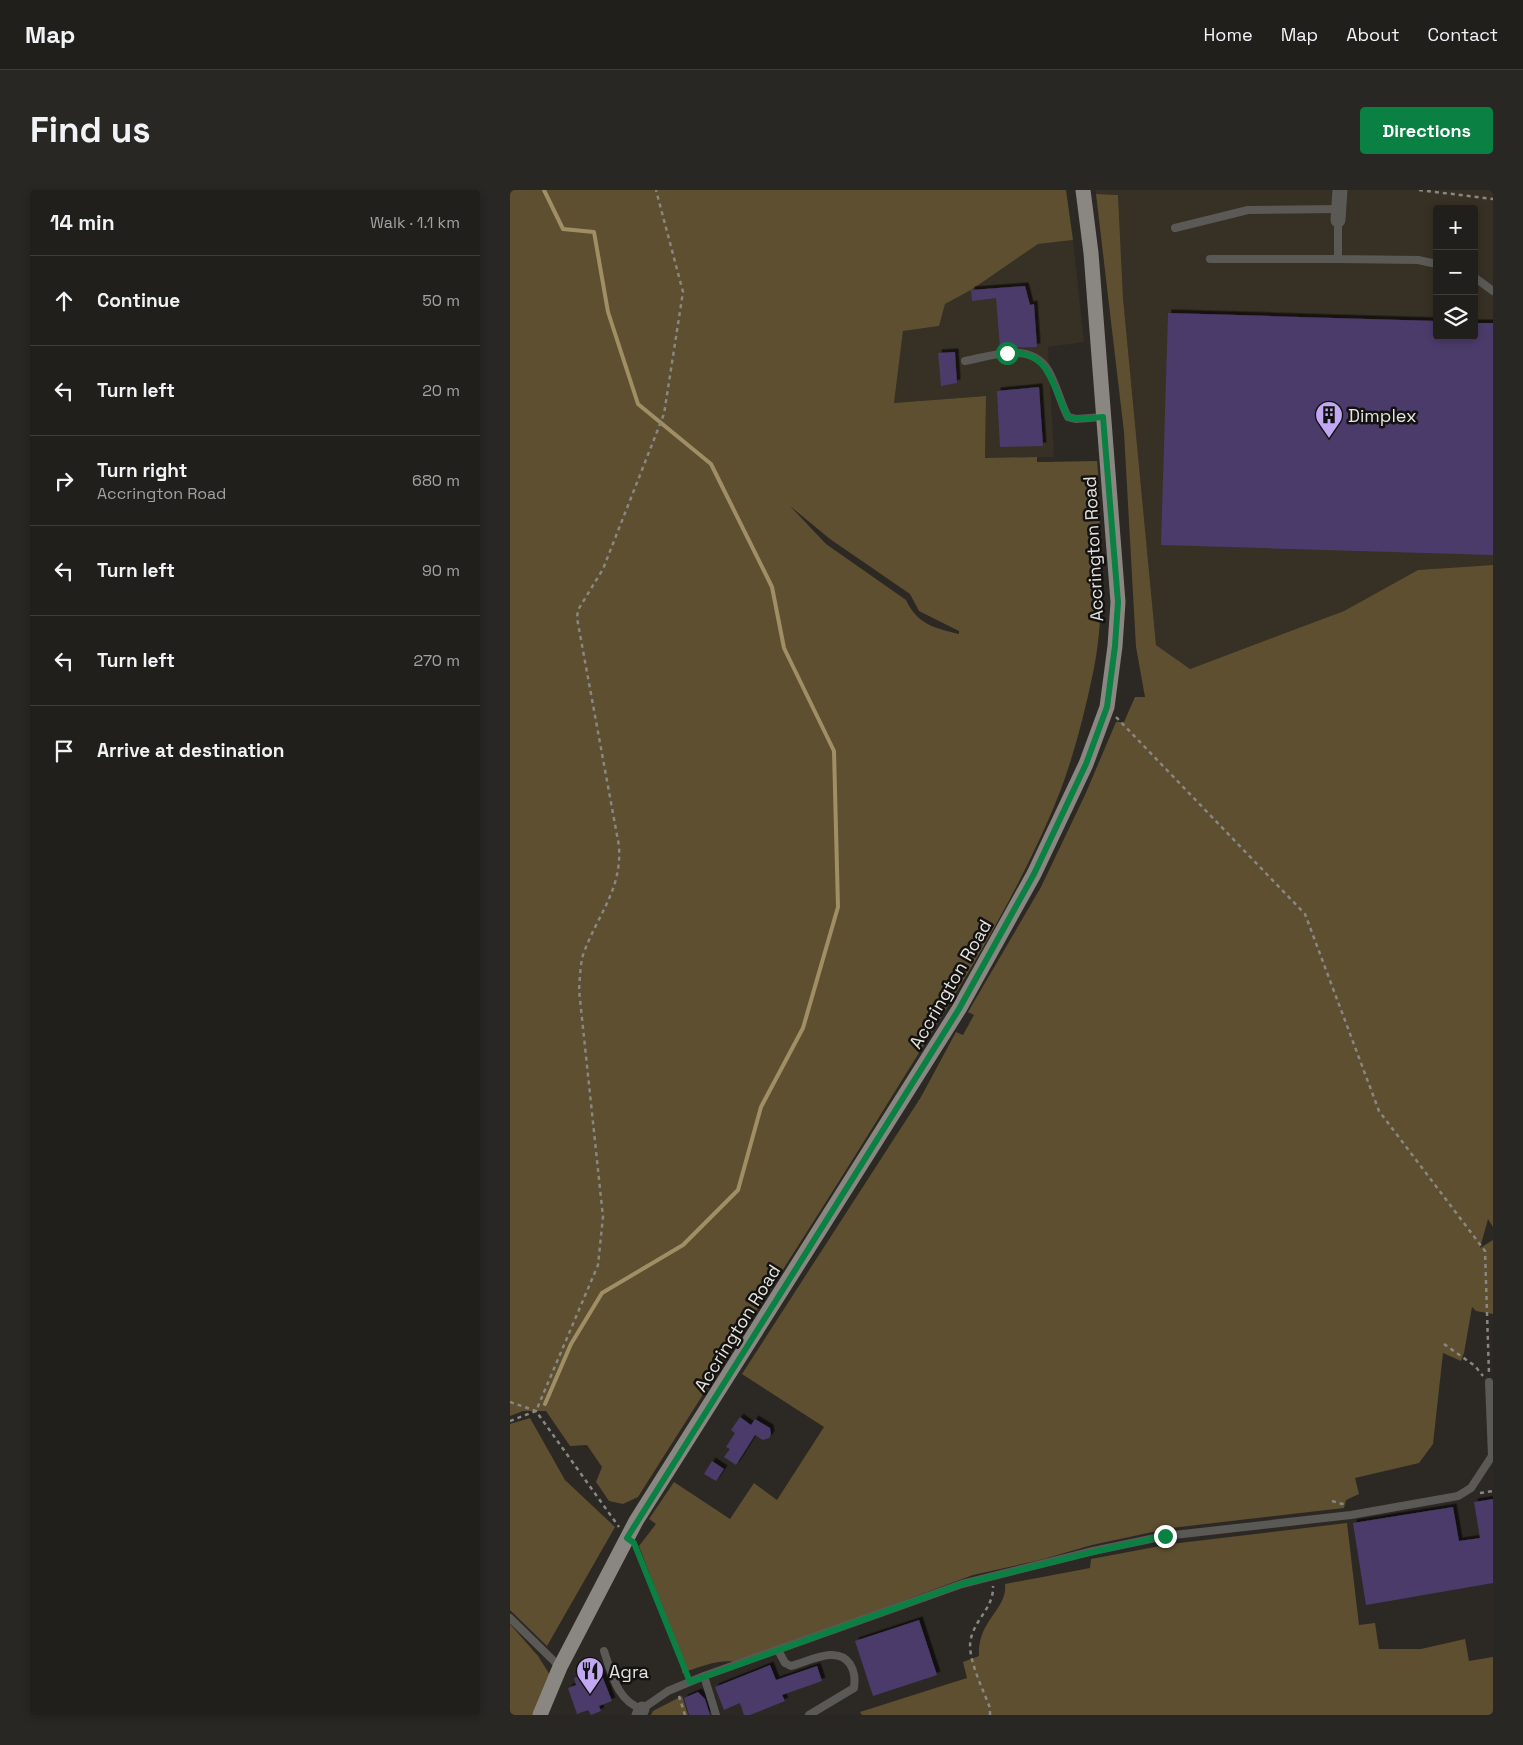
<!DOCTYPE html>
<html lang="en">
<head>
<meta charset="utf-8">
<style>
  :root { --surface:#211f1b; --page:#292724; --text:#f1f3f6; --muted:#a2a2a3; --line:#3e3d3a; --accent:#0b8043 }
  body { margin:0; font-family:"Space Grotesk",sans-serif; background:var(--page); color:var(--text) }
  .controls { position:absolute; right:15px; top:15px; display:grid; overflow:hidden; border-radius:5px; box-shadow:0 2px 8px #0003 }
  .controls button { width:45px; height:45px; display:grid; place-items:center; padding:0; border:0; border-bottom:1px solid var(--line); background:var(--surface); color:var(--text); font:25px sans-serif }
  .stop { position:absolute; width:15px; height:15px; margin:-11px; border:4px solid #0b8043; border-radius:50%; background:#fff }
  .stop.end { background:#0b8043; border-color:#fff; box-shadow:0 1px 5px #0008 }
  .list { margin:0; padding:0; list-style:none }
  h2 { display:flex; justify-content:space-between; align-items:center; height:65px; margin:0; padding:0 20px; font-size:21px }
  h2 small { font-size:16px; font-weight:400; color:var(--muted) }
  .list li { display:grid; grid-template-columns:32px 1fr auto; gap:15px; align-items:center; box-sizing:border-box; height:90px; padding:0 20px; border-top:1px solid var(--line) }
  .list b { display:block; font-size:19px; white-space:nowrap }
  .list p { margin:0; font-size:16px; white-space:nowrap; color:var(--muted) }
  .list em { font-size:16px; font-style:normal; color:var(--muted) }
  .icon { flex:none; width:28px; height:28px; fill:none; stroke:currentColor; stroke-width:2; stroke-linecap:round; stroke-linejoin:round }
  .map { position:relative; flex:none; width:983px; height:1525px; overflow:hidden; border-radius:5px }
  header { display:flex; align-items:center; gap:30px; box-sizing:border-box; height:70px; padding:0 25px; background:var(--surface); border-bottom:1px solid var(--line) }
  header strong { font-size:24px }
  nav { display:flex; gap:28px; margin-inline-start:auto; font-size:18px }
  .intro { display:flex; align-items:center; justify-content:space-between; box-sizing:border-box; height:120px; padding:0 30px }
  h1 { margin:0; font-size:35px }
  .button { padding:12px 22px; border-radius:5px; background:var(--accent); color:#fff; font-size:18px; font-weight:700 }
  main { display:flex; gap:30px; padding:0 30px }
  aside { flex:1; background:var(--surface); border-radius:5px; box-shadow:0 2px 8px #0003 }
  .map>svg:first-child { display:block }
  .built { fill:#363025; fill-rule:evenodd }
  .green { fill:#5e4f30; fill-rule:evenodd }
  .lines { fill:none; stroke-linecap:round; stroke-linejoin:round }
  .stream { stroke:#a08e65; stroke-width:4 }
  .building { fill:#4c3a6a; filter:url(#shadow) }
  .path { stroke:#898783; stroke-width:2.5; stroke-dasharray:4 4; stroke-linecap:butt }
  .lane { stroke:#5a5956; stroke-width:8 }
  .street { stroke:#5a5956; stroke-width:15 }
  .primary { stroke:#8a8782; stroke-width:15 }
  .route { stroke:#0b8043; stroke-width:6 }
  .labels { text-anchor:middle; dominant-baseline:central; stroke-width:5; stroke-linejoin:round; paint-order:stroke }
  .poi-label { font-size:18px; fill:#e4e3df; stroke:#131210; text-anchor:start }
  .street-label { font-size:18px; fill:#e4e3df; stroke:#131210 }
</style>
</head>
<body>
<header>
<strong>Map</strong>
<nav><a>Home</a><a>Map</a><a>About</a><a>Contact</a></nav>
</header>
<div class="intro"><h1>Find us</h1><a class="button">Directions</a></div>
<main>
<aside>
<h2>14 min<small>Walk · 1.1 km</small></h2>
<ul class="list">
<li><svg class="icon" aria-label="ahead" viewBox="0 0 24 24"><path d="M12 20V5M6 11l6-6 6 6"/></svg><div><b>Continue</b></div><em>50 m</em></li>
<li><svg class="icon" aria-label="left" viewBox="0 0 24 24"><path d="M17 20v-9H6M10 6l-5 5 5 5"/></svg><div><b>Turn left</b></div><em>20 m</em></li>
<li><svg class="icon" aria-label="right" viewBox="0 0 24 24"><path d="M7 20v-9h11M14 6l5 5-5 5"/></svg><div><b>Turn right</b><p>Accrington Road</p></div><em>680 m</em></li>
<li><svg class="icon" aria-label="left" viewBox="0 0 24 24"><path d="M17 20v-9H6M10 6l-5 5 5 5"/></svg><div><b>Turn left</b></div><em>90 m</em></li>
<li><svg class="icon" aria-label="left" viewBox="0 0 24 24"><path d="M17 20v-9H6M10 6l-5 5 5 5"/></svg><div><b>Turn left</b></div><em>270 m</em></li>
<li><svg class="icon" aria-label="arrive" viewBox="0 0 24 24"><path d="M6 21V4h12l-3 4 3 4H6"/></svg><div><b>Arrive at destination</b></div></li>
</ul>
</aside>
<div class="map">
<svg width="983" height="1525" viewBox="0 0 983 1525">
  <defs>
    <filter id="shadow"><feDropShadow dx="3.5" dy="-3.5" stdDeviation="0" flood-color="#0009"/></filter>
  </defs>
  <rect width="100%" height="100%" fill="#2c2924"/>
  <path class="built" d="M 585,0 L 983,0 L 983,375 L 908,380 L 834,421 L 679,479 L 646,455 L 613,108 L 608,5 L 586,4 ZM 927,19 L 964,19 L 964,146 L 927,146 Z
    M 563,50 L 574,152 L 538,157 L 544,267 L 475,268 L 476,206 L 384,213 L 393,141 L 429,136 L 435,114 L 461,100 L 528,54 Z"/>
  <path class="green" d="M 0,0 L 556,0 L 563,50 L 528,54 L 461,100 L 435,114 L 429,136 L 393,141 L 384,213 L 476,206 L 475,268 L 527,267 L 527,272 L 533,272 L 587,271 L 588,282 C 589,348 597,417 583,483 C 573,531 560,581 540,626 C 498,723 440,813 384,903 C 301,1038 213,1172 128,1307 L 113,1314 L 99,1311 L 86,1292 L 92,1277 L 77,1255 L 60,1256 L 36,1221 L 13,1221 L 0,1226 ZM 280,316 L 320,349 L 400,404 L 409,421 L 449,441 L 449,444 C 424,438 407,434 396,410 L 316,354 Z
    M 586,4 L 608,5 L 613,108 L 646,455 L 680,479 L 834,421 L 908,380 L 983,375 L 983,1037 L 978,1029 L 970,1058 L 983,1050 L 983,1124 L 966,1121 L 962,1117 L 954,1163 L 951,1171 L 933,1163 L 923,1254 L 909,1273 L 845,1288 L 849,1304 L 836,1310 L 834,1318 L 661,1338 L 582,1355 L 530,1370 L 463,1385 L 228,1472 C 208,1469 190,1477 172,1483 L 173,1472 L 129,1356 L 146,1334 L 139,1329 L 164,1292 L 220,1329 L 244,1293 L 267,1310 L 314,1237 L 232,1184 L 411,907 L 446,842 L 453,845 L 464,825 L 458,822 L 531,697 L 575,605 L 606,532 L 614,532 L 625,507 L 635,507 L 626,457 L 614,242 Z
    M 20,1228 L 55,1290 L 105,1337 L 37,1456 L 0,1420 L 0,1234 Z
    M 837,1333 L 849,1435 L 865,1433 L 869,1459 L 911,1459 L 955,1449 L 959,1471 L 983,1467 L 983,1525 L 352,1525 L 350,1522 L 457,1488 L 453,1472 L 469,1466 C 467,1430 498,1419 495,1394 L 580,1378 L 581,1369 L 661,1354 Z
    M 0,1434 L 28,1466 L 40,1485 L 23,1525 L 0,1525 Z
    M 172,1506 L 178,1525 L 141,1525 L 143,1521 Z"/>
  <g class="lines">
    <path class="stream" d="M 34,0 L 53,39 L 84,42 L 98,122 L 128,214 L 201,274 L 262,397 L 274,458 L 324,561 L 328,717 L 293,838 L 251,917 L 228,1000 L 173,1055 L 92,1103 L 61,1154 L 35,1214"/>
  </g>
  <path class="building" d="M 515,96 L 520,115 L 524,114 L 527,157 L 490,158 L 486,108 L 462,111 L 461,100 Z
    M 658,123 L 927,131 L 927,146 L 964,146 L 964,133 L 983,133 L 983,365 L 651,355 Z
    M 445,162 L 447,193 L 431,196 L 428,163 Z
    M 529,197 L 533,256 L 490,257 L 487,201 Z
    M 230,1227 L 241,1235 L 245,1229 L 260,1238 L 261,1244 L 259,1248 L 253,1250 L 245,1245 L 226,1275 L 214,1267 L 220,1259 L 216,1257 L 225,1243 L 221,1240 Z
    M 202,1271 L 214,1279 L 206,1291 L 194,1284 Z
    M 983,1309 L 983,1393 L 856,1415 L 843,1333 L 943,1317 L 949,1351 L 970,1348 L 964,1312 Z
    M 409,1430 L 427,1485 L 363,1506 L 345,1451 Z
    M 260,1475 L 266,1490 L 307,1476 L 312,1491 L 272,1505 L 275,1511 L 240,1525 L 234,1525 L 230,1513 L 214,1520 L 205,1497 Z
    M 80,1483 L 81,1486 L 91,1483 L 102,1511 L 89,1516 L 91,1521 L 81,1525 L 78,1520 L 67,1524 L 58,1498 L 66,1495 L 64,1488 Z
    M 188,1502 L 195,1509 L 200,1525 L 179,1525 L 174,1508 Z"/>
  <g class="lines">
    <path class="path" d="M 909,0 L 983,9
      M 606,527 L 795,724 L 869,921 L 975,1061 L 979,1184
      M 934,1154 L 965,1176 L 973,1186
      M 0,1212 L 26,1221 L 109,1337
      M 0,1231 L 26,1221 L 88,1075 L 93,1027 L 69,800 C 70,788 70,776 73,765 C 87,725 112,701 109,656 L 67,428 L 68,420 L 93,379 L 154,224 L 173,102 L 146,0
      M 970,1303 L 983,1301
      M 822,1311 L 836,1315
      M 126,1359 L 177,1483
      M 169,1506 L 175,1525
      M 480,1525 L 480,1518 C 473,1499 456,1466 461,1448 C 466,1428 484,1417 483,1396"/>
    <path class="lane" d="M 828,30 L 828,69 L 908,70 L 927,74
      M 665,38 L 738,20 L 829,19
      M 700,69 L 828,69
      M 964,87 L 983,101
      M 455,171 C 481,166 520,151 538,180 C 547,195 550,212 558,227 L 566,229 L 593,227
      M 0,1428 L 50,1477
      M 268,1460 L 275,1473 L 281,1476 C 300,1471 327,1455 340,1474 C 345,1482 345,1489 344,1498 L 299,1525
      M 94,1461 C 102,1484 107,1511 132,1519 L 158,1501 L 194,1486 L 452,1394 L 583,1361 L 655,1346 L 841,1325 L 948,1306 L 961,1298 L 982,1266 L 979,1192
      M 194,1486 L 206,1525"/>
    <path class="street" d="M 828,30 L 830,0
      M 129,1525 L 132,1519"/>
    <path class="primary" d="M 30,1525 L 50,1477 L 126,1331 L 449,819 L 524,684 L 576,574 L 597,517 L 605,456 L 608,412 L 581,63 L 573,0"/>
  </g>
  <g class="lines">
    <path class="route" d="M 497,163 C 540,158 542,198 558,227 L 566,229 L 593,227 L 608,412 L 605,456 L 597,517 L 576,574 L 524,684 L 449,819 L 117,1348 L 124,1353 L 180,1492 L 452,1394 L 583,1362 L 655,1346"/>
  </g>
  <defs>
    <symbol id="building-pin" viewBox="-11 -11 22 30"><path d="M0 17L-7.5 6A9.5 9.5 0 1 1 7.5 6Z" fill="#c2a8f2" stroke="#131210"/><path d="M-4-6H4V6H1V3H-1V6H-4ZM-2.5-4.3h1.7v1.8h-1.7ZM.8-4.3h1.7v1.8H.8ZM-2.5-1h1.7V.8h-1.7ZM.8-1h1.7V.8H.8Z" fill="#111"/></symbol>
    <symbol id="restaurant-pin" viewBox="-11 -11 22 30"><path d="M0 17L-7.5 6A9.5 9.5 0 1 1 7.5 6Z" fill="#c2a8f2" stroke="#131210"/><path d="M-5-6h1v4h1v-4h1v4h1v-4h1v5L-1.5 .5V6h-2V.5L-5-1ZM5-6V6H3V1.5H1.5Q1.5-4 5-6Z" fill="#111"/></symbol>
  </defs>
  <g fill-rule="evenodd">
    <use href="#building-pin" x="803" y="209" width="32" height="43"/>
    <use href="#restaurant-pin" x="64" y="1465" width="32" height="43"/>
  </g>
  <g class="labels">
    <g class="poi-label">
      <text x="838" y="225">Dimplex</text>
      <text x="99" y="1481">Agra</text>
    </g>
    <g class="street-label">
      <text transform="translate(583 359) rotate(-93)">Accrington Road</text>
      <text transform="translate(440 794) rotate(-60)">Accrington Road</text>
      <text transform="translate(227 1138) rotate(-58)">Accrington Road</text>
    </g>
  </g>
</svg>
<div class="controls">
<button>+</button>
<button>−</button>
<button><svg class="icon" aria-label="layers" viewBox="0 0 24 24"><path d="M12 4l9 5-9 5-9-5zM3 14l9 5 9-5"/></svg></button>
</div>
<div class="stop" style="left:497px;top:163px"></div>
<div class="stop end" style="left:655px;top:1346px"></div>
</div>
</main>
</body>
</html>
